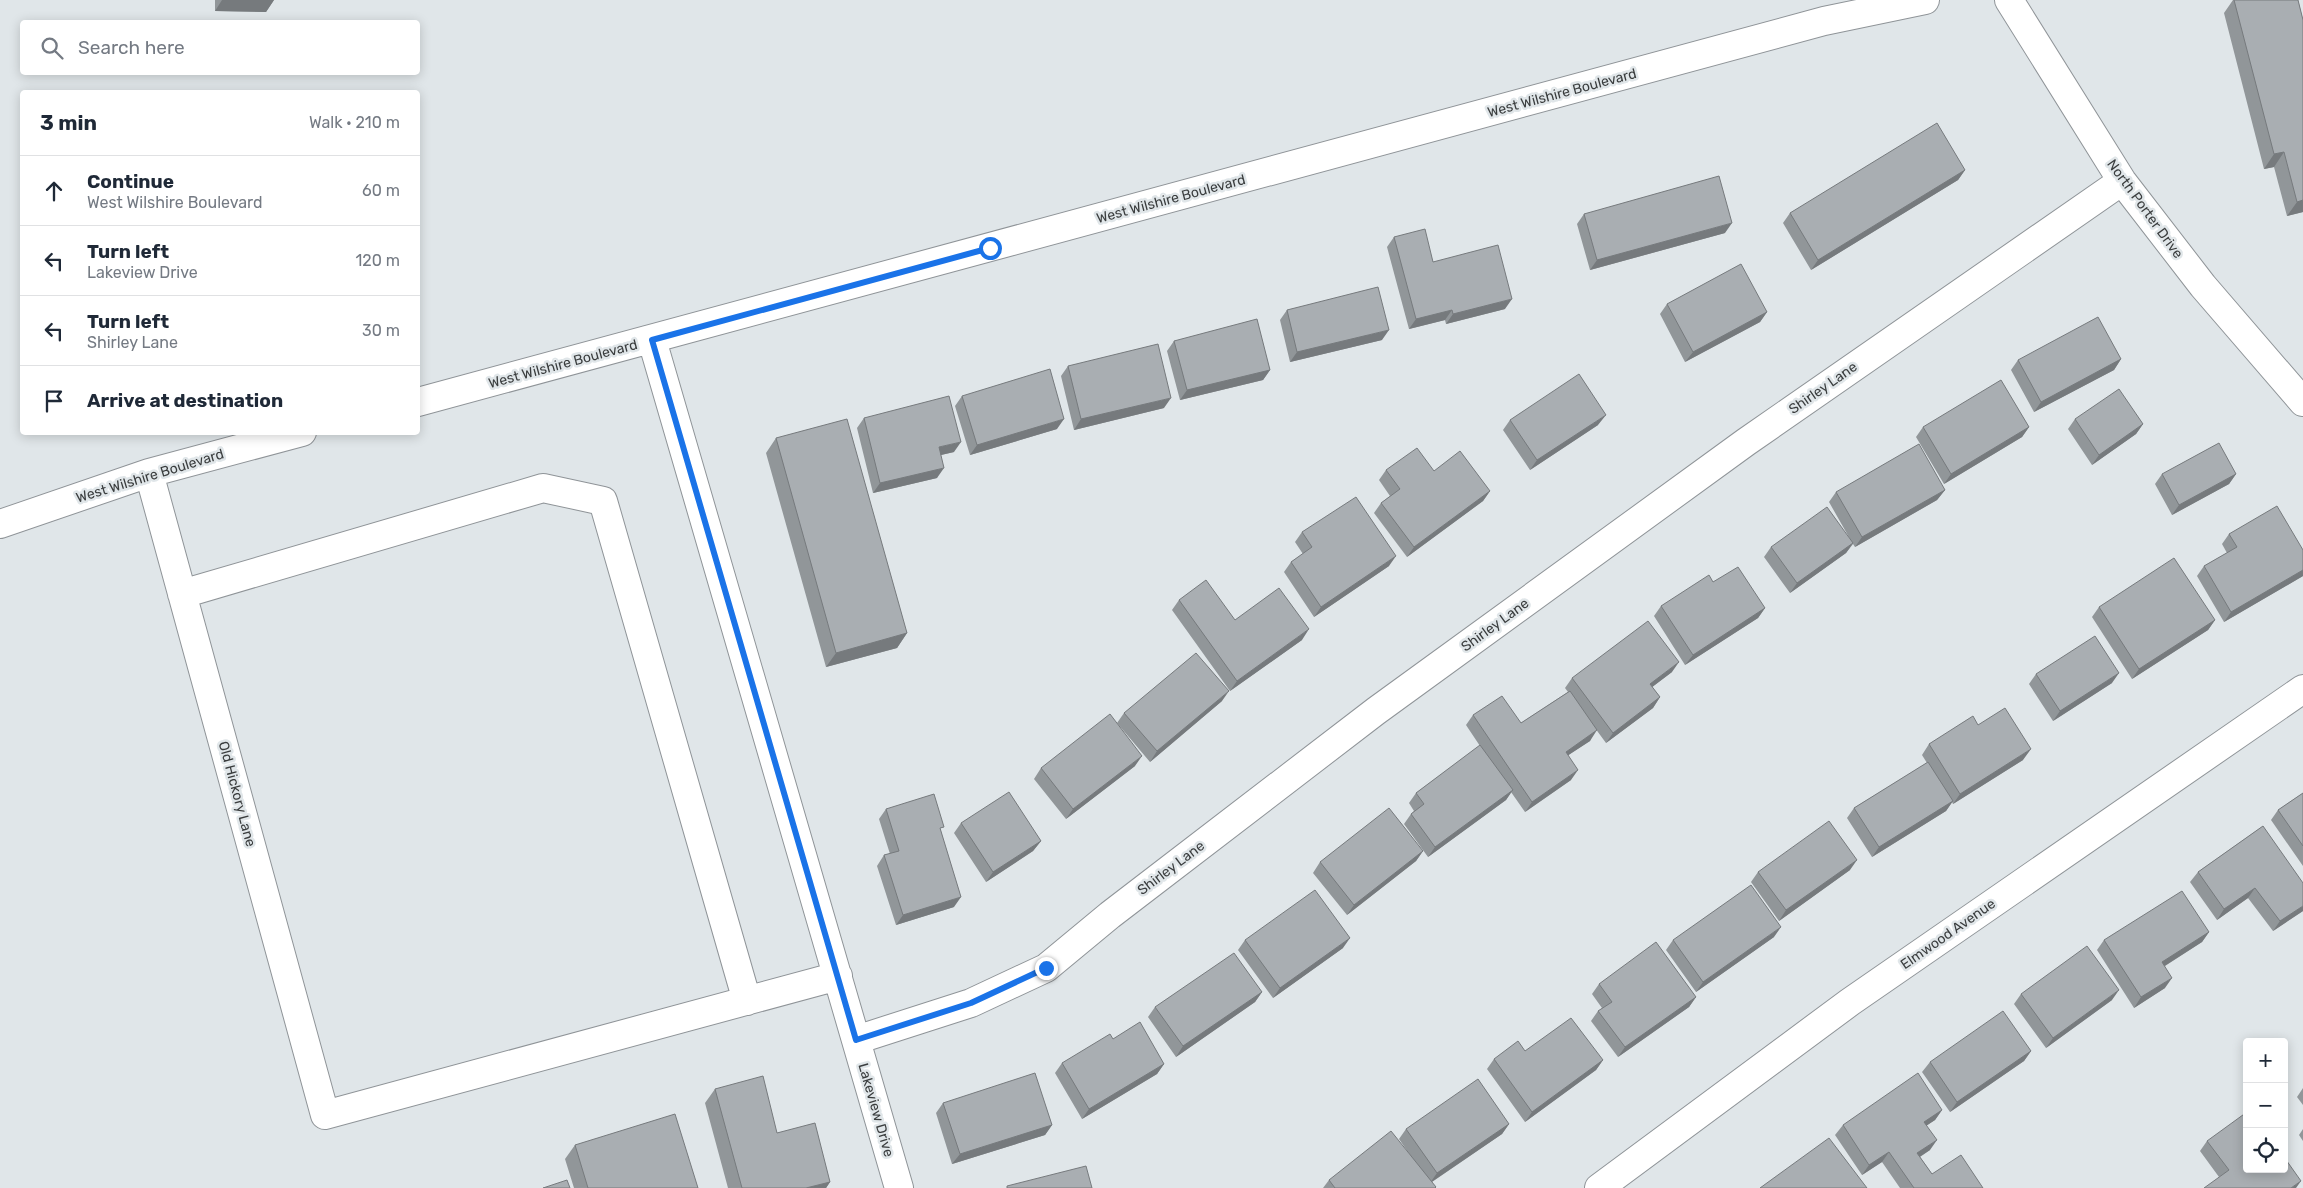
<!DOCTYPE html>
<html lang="en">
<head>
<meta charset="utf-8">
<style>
  :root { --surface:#fff; --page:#f2f2f3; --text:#1f2937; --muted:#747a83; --line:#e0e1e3 }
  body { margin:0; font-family:Rubik,sans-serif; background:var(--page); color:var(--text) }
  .controls { position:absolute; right:15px; bottom:15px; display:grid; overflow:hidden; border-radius:5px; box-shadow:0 2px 12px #0003 }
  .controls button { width:45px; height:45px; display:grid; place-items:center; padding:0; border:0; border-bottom:1px solid var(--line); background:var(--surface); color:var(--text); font:25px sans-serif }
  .stop { position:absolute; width:15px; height:15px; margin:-11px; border:4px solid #1a73e8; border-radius:50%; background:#fff }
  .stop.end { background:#1a73e8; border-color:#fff; box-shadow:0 1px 5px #0008 }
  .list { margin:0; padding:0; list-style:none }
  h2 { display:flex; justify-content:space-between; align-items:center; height:65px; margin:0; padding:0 20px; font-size:21px }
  h2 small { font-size:16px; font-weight:400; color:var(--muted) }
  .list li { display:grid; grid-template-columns:32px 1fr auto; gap:15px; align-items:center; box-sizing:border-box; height:70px; padding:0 20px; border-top:1px solid var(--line) }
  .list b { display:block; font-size:19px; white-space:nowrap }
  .list p { margin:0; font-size:16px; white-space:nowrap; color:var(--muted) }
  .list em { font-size:16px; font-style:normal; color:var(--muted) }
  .icon { flex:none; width:28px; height:28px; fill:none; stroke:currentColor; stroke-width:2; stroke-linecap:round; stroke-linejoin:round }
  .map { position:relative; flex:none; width:2303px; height:1188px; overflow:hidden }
  .search { position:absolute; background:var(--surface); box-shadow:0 2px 12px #0003; left:20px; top:20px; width:400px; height:55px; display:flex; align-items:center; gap:12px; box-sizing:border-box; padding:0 18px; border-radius:5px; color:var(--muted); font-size:19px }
  .panel { position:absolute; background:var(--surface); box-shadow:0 2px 12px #0003; left:20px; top:90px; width:400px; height:345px; border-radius:5px }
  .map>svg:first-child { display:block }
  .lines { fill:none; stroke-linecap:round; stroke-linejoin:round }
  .minor-casing { stroke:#8f9498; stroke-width:30 }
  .minor { stroke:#fff; stroke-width:28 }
  .wall { fill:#919699 }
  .shaded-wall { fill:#767a7d }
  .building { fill:#a9aeb2; stroke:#767a7d }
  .route { stroke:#1a73e8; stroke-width:6 }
  .labels { text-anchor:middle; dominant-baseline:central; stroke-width:5; stroke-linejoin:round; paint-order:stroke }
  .street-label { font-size:14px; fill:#3a3d3e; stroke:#e0e6e9 }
</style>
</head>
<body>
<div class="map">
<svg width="2303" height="1188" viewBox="0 0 2303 1188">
  <rect width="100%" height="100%" fill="#e0e6e9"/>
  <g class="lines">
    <defs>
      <path id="minor" d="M 2009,0 L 2122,181 L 2203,286 L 2303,402
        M 652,340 L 899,1188
        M 418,402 L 1824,21 L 1925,0
        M 149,473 L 325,1115 L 838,976
        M 0,524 L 149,473 L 302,432
        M 182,594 L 543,488 L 603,501 L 747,1001
        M 856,1040 L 971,1003 L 1046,968 L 1110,915 L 1376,711 L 1746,442 L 2122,181
        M 1599,1188 L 1850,1002 L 2303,689"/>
    </defs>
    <use href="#minor" class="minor-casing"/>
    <use href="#minor" class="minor"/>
  </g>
  <path class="wall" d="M 215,0 L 274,0 L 266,12 L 215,11 Z
    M 2233,0 L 2298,0 L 2303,20 L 2303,212 L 2287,216 L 2274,167 L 2264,169 L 2224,13 Z
    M 1965,170 L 1958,180 L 1811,270 L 1783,223 L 1790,213 Z
    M 1584,214 L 1725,233 L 1590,270 L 1577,224 Z
    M 1394,237 L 1433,262 L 1505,309 L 1446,324 L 1445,320 L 1409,329 L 1387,247 Z
    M 1667,304 L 1767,312 L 1760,322 L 1685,362 L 1660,314 Z
    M 1287,310 L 1382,340 L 1290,362 L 1280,320 Z
    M 1174,341 L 1270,370 L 1263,380 L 1180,400 L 1167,351 Z
    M 2121,359 L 2114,370 L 2034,412 L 2011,370 L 2018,360 Z
    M 1068,366 L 1164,408 L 1074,430 L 1061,376 Z
    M 962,396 L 1057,429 L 970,455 L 955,406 Z
    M 864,418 L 954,452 L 941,455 L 937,478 L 873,493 L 857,428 Z
    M 2075,419 L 2143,424 L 2136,434 L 2092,465 L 2068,429 Z
    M 1510,420 L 1598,425 L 1530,470 L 1503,430 Z
    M 1923,427 L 2029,427 L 2022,437 L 1944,484 L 1916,437 Z
    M 776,438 L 907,633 L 897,648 L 826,667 L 766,453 Z
    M 1386,470 L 1434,471 L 1490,491 L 1483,501 L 1407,557 L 1374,513 L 1381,503 L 1390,496 L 1379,480 Z
    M 2162,474 L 2236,474 L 2229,484 L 2172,515 L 2155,484 Z
    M 1945,490 L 1937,500 L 1855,547 L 1853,544 L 1846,553 L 1790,593 L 1764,557 L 1771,547 L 1850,539 L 1829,502 L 1836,492 Z
    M 1302,532 L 1389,566 L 1314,617 L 1284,572 L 1291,562 L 1303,554 L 1295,542 Z
    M 2229,534 L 2303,550 L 2303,576 L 2224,622 L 2197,576 L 2204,566 L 2227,553 L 2222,544 Z
    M 1713,582 L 1765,608 L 1758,618 L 1685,665 L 1654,616 L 1661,606 Z
    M 1179,600 L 1235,620 L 1302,640 L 1230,691 L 1172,610 Z
    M 2099,607 L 2215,620 L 2208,630 L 2132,679 L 2092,617 Z
    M 1672,672 L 1652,687 L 1660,697 L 1653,708 L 1606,743 L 1595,728 L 1590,741 L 1568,755 L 1571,780 L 1525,812 L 1511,792 L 1506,800 L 1428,857 L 1404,824 L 1411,814 L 1414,811 L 1409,803 L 1416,793 L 1480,746 L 1466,725 L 1473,715 L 1521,723 L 1568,692 L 1565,688 L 1572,678 Z
    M 2036,674 L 2112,683 L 2053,721 L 2029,684 Z
    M 1222,701 L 1150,762 L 1117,723 L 1124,713 Z
    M 1978,725 L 2023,760 L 1953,804 L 1952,802 L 1946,811 L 1872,857 L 1847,818 L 1854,808 L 1927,763 L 1922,755 L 1929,744 Z
    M 1135,766 L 1066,819 L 1034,779 L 1041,768 Z
    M 2303,793 L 2303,866 L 2271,820 L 2278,810 Z
    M 886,809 L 941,831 L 954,907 L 896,925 L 877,866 L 884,855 L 890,854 L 879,819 Z
    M 961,823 L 1041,841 L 1033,851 L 986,882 L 954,833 Z
    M 2263,826 L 2303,911 L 2273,931 L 2248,898 L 2217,920 L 2190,882 L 2198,872 Z
    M 1423,851 L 1416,861 L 1347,915 L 1313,873 L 1320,862 Z
    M 1850,870 L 1779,921 L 1751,882 L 1758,872 Z
    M 2209,932 L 2202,942 L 2165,966 L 2165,988 L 2134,1008 L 2097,950 L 2104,940 Z
    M 1774,937 L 1696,992 L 1666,950 L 1673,940 Z
    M 1245,940 L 1343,948 L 1273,998 L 1238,950 Z
    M 1599,984 L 1696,997 L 1689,1007 L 1618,1057 L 1591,1021 L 1598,1011 L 1602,1008 L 1592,994 Z
    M 1262,992 L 1255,1002 L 1176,1057 L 1148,1017 L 1155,1007 Z
    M 2021,994 L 2112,1000 L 2046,1048 L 2014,1004 Z
    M 1113,1039 L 1164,1064 L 1157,1074 L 1082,1119 L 1055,1073 L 1062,1063 Z
    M 1525,1051 L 1603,1060 L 1596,1070 L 1525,1122 L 1487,1069 L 1494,1059 Z
    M 2031,1051 L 2024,1061 L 1950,1112 L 1922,1072 L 1930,1062 Z
    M 2303,1088 L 2303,1105 L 2297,1097 Z
    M 715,1089 L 777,1133 L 830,1182 L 826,1188 L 728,1188 L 705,1103 Z
    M 943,1103 L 1052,1125 L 1045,1135 L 952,1164 L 936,1113 Z
    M 1942,1110 L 1935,1120 L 1927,1125 L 1930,1150 L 1920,1157 L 1932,1174 L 1983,1188 L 1900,1188 L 1882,1162 L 1862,1175 L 1835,1135 L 1843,1125 Z
    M 1509,1124 L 1502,1134 L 1432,1182 L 1435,1188 L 1323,1188 L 1329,1180 L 1412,1158 L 1399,1139 L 1406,1129 Z
    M 2303,1129 L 2303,1141 L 2299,1135 Z
    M 2207,1141 L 2247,1169 L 2219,1177 L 2200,1151 Z
    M 575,1145 L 698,1188 L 574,1188 L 565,1159 Z"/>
  <path class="shaded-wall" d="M 222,0 L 274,0 L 266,12 L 215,11 Z
    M 2284,152 L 2274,167 L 2264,169 L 2274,154 Z
    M 1965,170 L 1958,180 L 1811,270 L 1818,260 Z
    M 2303,200 L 2303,212 L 2287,216 L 2297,202 Z
    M 1732,223 L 1725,233 L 1590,270 L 1597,260 Z
    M 1512,299 L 1505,309 L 1446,324 L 1453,314 Z
    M 1452,310 L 1445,320 L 1409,329 L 1416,319 Z
    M 1767,312 L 1760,322 L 1685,362 L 1693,352 Z
    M 1389,330 L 1382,340 L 1290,362 L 1297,352 Z
    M 2121,359 L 2114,370 L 2034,412 L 2041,402 Z
    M 1270,370 L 1263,380 L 1180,400 L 1187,390 Z
    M 1171,398 L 1164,408 L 1074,430 L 1081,419 Z
    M 1606,415 L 1598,425 L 1530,470 L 1537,460 Z
    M 1064,419 L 1057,429 L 970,455 L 977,445 Z
    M 2143,424 L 2136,434 L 2092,465 L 2099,455 Z
    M 2029,427 L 2022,437 L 1944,484 L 1951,474 Z
    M 961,442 L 954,452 L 932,457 L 939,447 Z
    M 944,468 L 937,478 L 873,493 L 880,483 Z
    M 2236,474 L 2229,484 L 2172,515 L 2179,505 Z
    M 1945,490 L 1937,500 L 1855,547 L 1862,537 Z
    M 1490,491 L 1483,501 L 1407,557 L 1414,547 Z
    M 1853,543 L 1846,553 L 1790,593 L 1797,583 Z
    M 1396,556 L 1389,566 L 1314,617 L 1321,607 Z
    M 2303,570 L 2303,576 L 2224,622 L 2231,612 Z
    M 1765,608 L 1758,618 L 1685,665 L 1693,655 Z
    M 2215,620 L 2208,630 L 2132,679 L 2139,669 Z
    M 1309,629 L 1302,640 L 1230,691 L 1237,681 Z
    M 907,633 L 897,648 L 826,667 L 836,653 Z
    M 1679,662 L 1672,672 L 1643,694 L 1650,684 Z
    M 2119,673 L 2112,683 L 2053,721 L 2060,711 Z
    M 1229,691 L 1222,701 L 1150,762 L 1157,751 Z
    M 1660,697 L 1653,708 L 1606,743 L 1613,733 Z
    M 1597,730 L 1590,741 L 1558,762 L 1566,752 Z
    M 2031,749 L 2023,760 L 1953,804 L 1960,794 Z
    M 1142,756 L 1135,766 L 1066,819 L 1073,809 Z
    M 1578,770 L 1571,780 L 1525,812 L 1532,802 Z
    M 1513,790 L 1506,800 L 1428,857 L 1435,847 Z
    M 1953,801 L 1946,811 L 1872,857 L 1879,847 Z
    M 1041,841 L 1033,851 L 986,882 L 993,872 Z
    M 1423,851 L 1416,861 L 1347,915 L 1354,905 Z
    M 1857,860 L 1850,870 L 1779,921 L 1786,910 Z
    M 2255,888 L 2248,898 L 2217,920 L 2224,909 Z
    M 961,897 L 954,907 L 896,925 L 903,915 Z
    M 2303,906 L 2303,911 L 2273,931 L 2280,921 Z
    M 1781,927 L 1774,937 L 1696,992 L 1703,982 Z
    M 2209,932 L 2202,942 L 2155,972 L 2162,962 Z
    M 1350,938 L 1343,948 L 1273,998 L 1280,988 Z
    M 2172,978 L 2165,988 L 2134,1008 L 2141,997 Z
    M 2119,990 L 2112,1000 L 2046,1048 L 2053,1038 Z
    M 1262,992 L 1255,1002 L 1176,1057 L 1183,1046 Z
    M 1696,997 L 1689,1007 L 1618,1057 L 1625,1047 Z
    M 2031,1051 L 2024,1061 L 1950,1112 L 1957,1102 Z
    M 1603,1060 L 1596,1070 L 1525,1122 L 1532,1112 Z
    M 1164,1064 L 1157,1074 L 1082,1119 L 1089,1109 Z
    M 1942,1110 L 1935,1120 L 1917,1132 L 1924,1122 Z
    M 1509,1124 L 1502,1134 L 1430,1183 L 1437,1173 Z
    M 1052,1125 L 1045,1135 L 952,1164 L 960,1154 Z
    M 1937,1140 L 1930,1150 L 1910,1163 L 1917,1153 Z
    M 1889,1152 L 1882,1162 L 1862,1175 L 1869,1165 Z
    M 2301,1181 L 2296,1188 L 2291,1188 Z
    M 830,1182 L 826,1188 L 806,1188 Z"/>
  <path class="building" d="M 2234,0 L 2298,0 L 2303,20 L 2303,200 L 2297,202 L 2284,152 L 2274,154 Z
    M 1937,123 L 1965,170 L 1818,260 L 1790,213 Z
    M 1719,176 L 1732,223 L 1597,260 L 1584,214 Z
    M 1425,229 L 1433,262 L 1498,245 L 1512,299 L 1453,314 L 1452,310 L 1416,319 L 1394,237 Z
    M 1741,264 L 1767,312 L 1693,352 L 1667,304 Z
    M 1378,287 L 1389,330 L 1297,352 L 1287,310 Z
    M 2098,317 L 2121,359 L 2041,402 L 2018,360 Z
    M 1257,319 L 1270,370 L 1187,390 L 1174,341 Z
    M 1158,344 L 1171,398 L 1081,419 L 1068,366 Z
    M 1050,369 L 1064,419 L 977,445 L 962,396 Z
    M 1579,374 L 1606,415 L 1537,460 L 1510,420 Z
    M 2001,380 L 2029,427 L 1951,474 L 1923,427 Z
    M 2119,389 L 2143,424 L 2099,455 L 2075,419 Z
    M 949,396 L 961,442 L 939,447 L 944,468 L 880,483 L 864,418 Z
    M 847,419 L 907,633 L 836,653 L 776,438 Z
    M 2219,443 L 2236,474 L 2179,505 L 2162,474 Z
    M 1919,444 L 1945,490 L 1862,537 L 1836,492 Z
    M 1417,448 L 1434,471 L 1460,451 L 1490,491 L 1414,547 L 1381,503 L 1400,489 L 1386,470 Z
    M 1356,497 L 1396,556 L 1321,607 L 1291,562 L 1312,547 L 1302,532 Z
    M 2277,506 L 2303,550 L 2303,570 L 2231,612 L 2204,566 L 2237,547 L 2229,534 Z
    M 1827,507 L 1853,543 L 1797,583 L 1771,547 Z
    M 2174,558 L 2215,620 L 2139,669 L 2099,607 Z
    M 1738,567 L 1765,608 L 1693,655 L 1661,606 L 1709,575 L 1713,582 Z
    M 1206,580 L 1235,620 L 1279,588 L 1309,629 L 1237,681 L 1179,600 Z
    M 1648,621 L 1679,662 L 1650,684 L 1660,697 L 1613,733 L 1572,678 Z
    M 2095,636 L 2119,673 L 2060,711 L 2036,674 Z
    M 1196,653 L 1229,691 L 1157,751 L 1124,713 Z
    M 1570,691 L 1597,730 L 1566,752 L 1578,770 L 1532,802 L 1473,715 L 1502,696 L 1521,723 Z
    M 2005,708 L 2031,749 L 1960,794 L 1929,744 L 1973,716 L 1978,725 Z
    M 1110,714 L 1142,756 L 1073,809 L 1041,768 Z
    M 1480,745 L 1513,790 L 1435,847 L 1411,814 L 1424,804 L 1416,793 Z
    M 1928,762 L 1953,801 L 1879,847 L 1854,808 Z
    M 1009,792 L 1041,841 L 993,872 L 961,823 Z
    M 2303,793 L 2303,846 L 2278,810 Z
    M 934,794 L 944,827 L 940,828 L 961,897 L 903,915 L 884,855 L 899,851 L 886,809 Z
    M 1389,808 L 1423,851 L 1354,905 L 1320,862 Z
    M 1829,821 L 1857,860 L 1786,910 L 1758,872 Z
    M 2263,826 L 2303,883 L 2303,906 L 2280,921 L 2255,888 L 2224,909 L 2198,872 Z
    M 1751,885 L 1781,927 L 1703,982 L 1673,940 Z
    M 1315,890 L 1350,938 L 1280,988 L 1245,940 Z
    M 2182,891 L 2209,932 L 2162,962 L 2172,978 L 2141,997 L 2104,940 Z
    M 1656,942 L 1696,997 L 1625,1047 L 1598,1011 L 1612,1002 L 1599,984 Z
    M 2087,946 L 2119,990 L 2053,1038 L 2021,994 Z
    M 1234,953 L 1262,992 L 1183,1046 L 1155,1007 Z
    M 2003,1011 L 2031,1051 L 1957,1102 L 1930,1062 Z
    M 1571,1018 L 1603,1060 L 1532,1112 L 1494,1059 L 1518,1041 L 1525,1051 Z
    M 1140,1022 L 1164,1064 L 1089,1109 L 1062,1063 L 1110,1034 L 1113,1039 Z
    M 1035,1073 L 1052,1125 L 960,1154 L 943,1103 Z
    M 1918,1073 L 1942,1110 L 1924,1122 L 1937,1140 L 1917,1153 L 1932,1174 L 1961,1155 L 1983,1188 L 1914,1188 L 1889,1152 L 1869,1165 L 1843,1125 Z
    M 763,1076 L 777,1133 L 815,1123 L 830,1182 L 806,1188 L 742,1188 L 715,1089 Z
    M 1478,1079 L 1509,1124 L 1437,1173 L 1406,1129 Z
    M 2247,1112 L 2247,1169 L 2284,1169 L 2284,1157 L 2301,1181 L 2291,1188 L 2204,1188 L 2229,1170 L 2207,1141 Z
    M 675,1114 L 698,1188 L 588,1188 L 575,1145 Z
    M 1391,1131 L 1436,1187 L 1435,1188 L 1335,1188 L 1329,1180 Z
    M 1829,1138 L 1867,1188 L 1760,1188 Z
    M 1086,1166 L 1092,1188 L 1007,1188 L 1007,1186 Z
    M 567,1180 L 570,1188 L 543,1188 Z"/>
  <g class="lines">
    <path class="route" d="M 990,248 L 652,340 L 856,1040 L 971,1003 L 1046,968"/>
  </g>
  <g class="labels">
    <g class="street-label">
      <text transform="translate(1562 93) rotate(-15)">West Wilshire Boulevard</text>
      <text transform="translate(1171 199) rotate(-15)">West Wilshire Boulevard</text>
      <text transform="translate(2145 209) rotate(54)">North Porter Drive</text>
      <text transform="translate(563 364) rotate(-15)">West Wilshire Boulevard</text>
      <text transform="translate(1823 388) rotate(-35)">Shirley Lane</text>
      <text transform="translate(150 476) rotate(-17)">West Wilshire Boulevard</text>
      <text transform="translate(1495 625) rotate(-36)">Shirley Lane</text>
      <text transform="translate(237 794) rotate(75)">Old Hickory Lane</text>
      <text transform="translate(1171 868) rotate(-37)">Shirley Lane</text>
      <text transform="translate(1948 934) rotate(-35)">Elmwood Avenue</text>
      <text transform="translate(876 1110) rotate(74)">Lakeview Drive</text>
    </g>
  </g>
</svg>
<div class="controls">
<button>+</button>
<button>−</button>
<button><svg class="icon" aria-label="locate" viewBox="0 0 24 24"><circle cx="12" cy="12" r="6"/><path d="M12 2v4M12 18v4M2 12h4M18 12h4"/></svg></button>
</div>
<div class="stop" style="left:990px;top:248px"></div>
<div class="stop end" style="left:1046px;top:968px"></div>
<div class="search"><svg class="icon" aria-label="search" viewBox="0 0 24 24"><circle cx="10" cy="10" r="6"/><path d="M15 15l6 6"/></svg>Search here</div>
<section class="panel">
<h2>3 min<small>Walk · 210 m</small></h2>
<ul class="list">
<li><svg class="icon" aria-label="ahead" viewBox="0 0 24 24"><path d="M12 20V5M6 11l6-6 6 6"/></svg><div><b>Continue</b><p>West Wilshire Boulevard</p></div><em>60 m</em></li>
<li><svg class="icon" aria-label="left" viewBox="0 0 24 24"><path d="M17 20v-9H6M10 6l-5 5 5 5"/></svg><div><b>Turn left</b><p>Lakeview Drive</p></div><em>120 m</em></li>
<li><svg class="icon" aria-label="left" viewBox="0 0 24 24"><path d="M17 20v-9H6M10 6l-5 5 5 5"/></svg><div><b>Turn left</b><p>Shirley Lane</p></div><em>30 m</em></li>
<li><svg class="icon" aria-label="arrive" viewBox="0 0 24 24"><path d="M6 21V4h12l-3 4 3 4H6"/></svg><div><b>Arrive at destination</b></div></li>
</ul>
</section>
</div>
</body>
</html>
